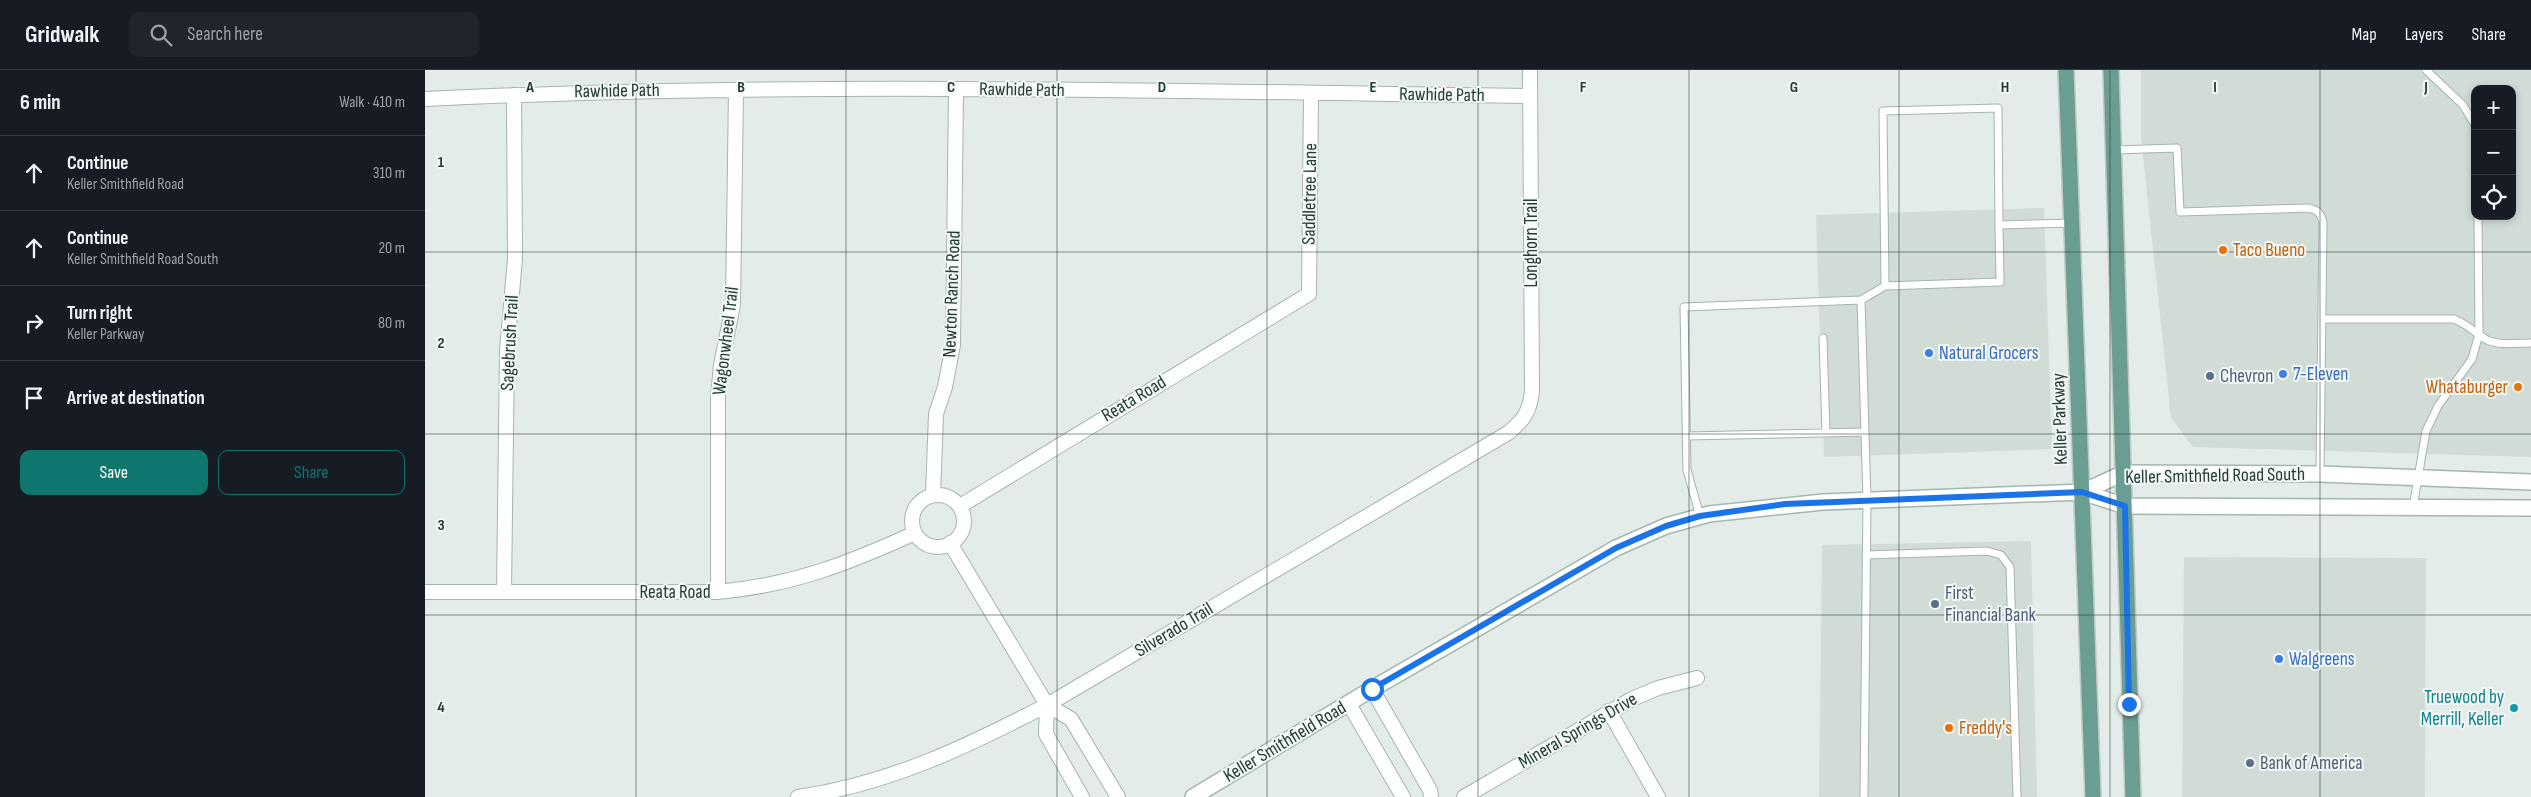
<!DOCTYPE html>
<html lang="en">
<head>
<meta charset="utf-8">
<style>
  :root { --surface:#171b24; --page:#20242c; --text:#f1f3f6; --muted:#9ea1a6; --line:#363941; --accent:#0f766e }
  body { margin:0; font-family:"Sofia Sans Condensed",sans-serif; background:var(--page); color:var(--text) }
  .controls { position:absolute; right:15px; top:15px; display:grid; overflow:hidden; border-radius:10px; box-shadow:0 2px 8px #0003 }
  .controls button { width:45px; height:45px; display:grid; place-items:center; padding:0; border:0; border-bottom:1px solid var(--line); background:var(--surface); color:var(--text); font:25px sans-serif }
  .stop { position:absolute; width:15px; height:15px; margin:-11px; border:4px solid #1a73e8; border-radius:50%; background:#fff }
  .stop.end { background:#1a73e8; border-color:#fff; box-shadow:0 1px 5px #0008 }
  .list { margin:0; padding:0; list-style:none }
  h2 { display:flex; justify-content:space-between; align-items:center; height:65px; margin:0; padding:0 20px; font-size:21px }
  h2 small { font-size:16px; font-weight:400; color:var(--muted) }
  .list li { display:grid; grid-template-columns:32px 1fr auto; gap:15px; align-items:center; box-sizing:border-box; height:75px; padding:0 20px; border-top:1px solid var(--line) }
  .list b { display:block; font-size:19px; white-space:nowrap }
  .list p { margin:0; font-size:16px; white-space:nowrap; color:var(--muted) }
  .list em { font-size:16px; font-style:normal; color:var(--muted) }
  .actions { display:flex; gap:10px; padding:15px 20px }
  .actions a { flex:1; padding:11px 0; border:1px solid var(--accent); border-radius:10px; text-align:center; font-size:18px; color:var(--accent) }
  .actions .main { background:var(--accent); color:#fff }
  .icon { flex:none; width:28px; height:28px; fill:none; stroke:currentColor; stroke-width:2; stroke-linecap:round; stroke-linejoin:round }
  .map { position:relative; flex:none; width:2106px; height:727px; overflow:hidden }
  header { display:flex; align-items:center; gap:30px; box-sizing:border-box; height:70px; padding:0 25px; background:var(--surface); border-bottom:1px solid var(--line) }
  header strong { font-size:24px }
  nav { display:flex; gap:28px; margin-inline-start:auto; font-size:18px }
  .search { width:350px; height:45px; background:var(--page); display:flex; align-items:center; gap:12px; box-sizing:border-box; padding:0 18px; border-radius:10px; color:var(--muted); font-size:19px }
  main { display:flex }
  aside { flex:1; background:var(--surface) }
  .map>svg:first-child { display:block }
  .built { fill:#d1dcd7; fill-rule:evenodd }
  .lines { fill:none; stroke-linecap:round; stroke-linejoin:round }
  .lane-casing { stroke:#a6b4af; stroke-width:9 }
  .street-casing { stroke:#a6b4af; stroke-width:16 }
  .secondary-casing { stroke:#a2b7b0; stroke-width:18 }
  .primary-casing { stroke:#c2c8c7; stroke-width:18 }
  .lane { stroke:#fff; stroke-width:7 }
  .street { stroke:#fff; stroke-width:14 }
  .secondary { stroke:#fff; stroke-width:15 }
  .primary { stroke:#6a9e92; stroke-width:15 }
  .route { stroke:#1a73e8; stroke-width:6 }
  .grid { fill:none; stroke:#243c36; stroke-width:1; stroke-opacity:0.55 }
  .food-dot { fill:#e8710a; stroke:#f3f8f6; stroke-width:2 }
  .shop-dot { fill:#3f7fe0; stroke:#f3f8f6; stroke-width:2 }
  .service-dot { fill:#5c6f8a; stroke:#f3f8f6; stroke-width:2 }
  .culture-dot { fill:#0f9aa8; stroke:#f3f8f6; stroke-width:2 }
  .labels { text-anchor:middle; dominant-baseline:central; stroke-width:4; stroke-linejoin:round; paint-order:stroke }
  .street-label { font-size:19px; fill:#243c36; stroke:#f3f8f6 }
  .food-label { font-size:19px; fill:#c56008; stroke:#f3f8f6; text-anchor:start }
  .shop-label { font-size:19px; fill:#366cbe; stroke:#f3f8f6; text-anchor:start }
  .service-label { font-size:19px; fill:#4e5e75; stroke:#f3f8f6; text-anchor:start }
  .culture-label { font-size:19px; fill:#0d838f; stroke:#f3f8f6; text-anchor:end }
  .grid-label { font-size:16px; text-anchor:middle; font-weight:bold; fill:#243c36; stroke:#f3f8f6; stroke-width:4; stroke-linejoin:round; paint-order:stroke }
</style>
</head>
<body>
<header>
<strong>Gridwalk</strong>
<div class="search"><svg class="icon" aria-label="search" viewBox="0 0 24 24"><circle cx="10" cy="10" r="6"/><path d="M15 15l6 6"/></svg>Search here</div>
<nav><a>Map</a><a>Layers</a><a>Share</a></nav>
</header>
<main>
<aside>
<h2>6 min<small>Walk · 410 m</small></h2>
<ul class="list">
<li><svg class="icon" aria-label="ahead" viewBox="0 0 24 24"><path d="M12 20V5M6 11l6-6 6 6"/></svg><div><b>Continue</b><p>Keller Smithfield Road</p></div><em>310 m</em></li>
<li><svg class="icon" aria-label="ahead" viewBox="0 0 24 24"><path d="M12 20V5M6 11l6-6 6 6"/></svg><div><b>Continue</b><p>Keller Smithfield Road South</p></div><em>20 m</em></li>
<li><svg class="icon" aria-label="right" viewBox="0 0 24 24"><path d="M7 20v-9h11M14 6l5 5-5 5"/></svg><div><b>Turn right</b><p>Keller Parkway</p></div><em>80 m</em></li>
<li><svg class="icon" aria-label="arrive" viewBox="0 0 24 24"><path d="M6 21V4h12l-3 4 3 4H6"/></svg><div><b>Arrive at destination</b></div></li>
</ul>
<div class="actions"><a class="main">Save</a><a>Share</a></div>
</aside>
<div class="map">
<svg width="2106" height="727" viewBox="0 0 2106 727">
  <rect width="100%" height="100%" fill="#e3ece8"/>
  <path class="built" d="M 1716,0 L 2106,0 L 2106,387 L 1768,377 L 1746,348 L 1716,66 ZM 2050,19 L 2087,19 L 2087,146 L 2050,146 Z
    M 1619,138 L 1627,379 L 1399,387 L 1391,145 Z
    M 1606,471 L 1612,727 L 1394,727 L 1397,475 Z
    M 1759,487 L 2001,488 L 2000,727 L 1757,727 Z"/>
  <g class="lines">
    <defs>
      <path id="lane" d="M 2001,0 L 2038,35 L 2050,55
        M 1689,80 L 1752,78 L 1755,142 L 1883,138 C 1893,140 1896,143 1898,153 L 1895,404
        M 1460,216 L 1458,41 L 1573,38 L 1574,155
        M 1897,249 L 2029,249 C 2044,255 2050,263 2062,270 C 2075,276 2092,273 2106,273
        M 1398,268 L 1401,363
        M 1262,366 L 1440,362
        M 1988,437 L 2001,361 L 2013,336 L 2047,289 L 2054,264 L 2053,146
        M 1275,446 L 1262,400 L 1259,237 L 1436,230
        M 1441,485 L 1562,481 L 1576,485 L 1585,497 L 1592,727
        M 1439,727 L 1442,430 L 1436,230 L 1460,216 L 1575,212 L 1574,155 L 1648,153"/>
      <path id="street" d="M 0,29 C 368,11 737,21 1105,26
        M 508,425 L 511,344 L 520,317 L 528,275 L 531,20
        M487 451a26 26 0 1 1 52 0a26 26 0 1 1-52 0Z
        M 535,436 L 884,224 L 886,24
        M 525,473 L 622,635 L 646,649 L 693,727
        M 0,522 L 293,522 C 368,515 422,494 490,463
        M 79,522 L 82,280 L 90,189 L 89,25
        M 293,522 L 293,327 L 296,295 L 308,235 L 311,20
        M 947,619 L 1005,720 L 1006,727
        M 924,634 L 978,727
        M 622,635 L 621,664 L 657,727
        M 1184,641 L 1233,727
        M 373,727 C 464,714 541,677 622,635 L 1083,363 C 1099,350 1105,341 1107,321 L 1105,0
        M 1039,727 L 1207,629 L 1233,618 L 1272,608"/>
      <path id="secondary" d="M 1657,422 L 1699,403 L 1895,404 L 2106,412
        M 768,727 L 947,619 L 1191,478 L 1241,456 L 1284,444 L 1398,432 L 1657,422 L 1700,436 L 2106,438"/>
      <path id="primary" d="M 1641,0 L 1668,727
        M 1686,0 L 1708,727"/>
    </defs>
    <use href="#lane" class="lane-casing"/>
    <use href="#street" class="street-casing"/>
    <use href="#secondary" class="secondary-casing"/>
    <use href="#primary" class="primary-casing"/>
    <use href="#lane" class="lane"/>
    <use href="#street" class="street"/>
    <use href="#secondary" class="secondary"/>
    <use href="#primary" class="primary"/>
  </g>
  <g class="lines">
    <path class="route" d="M 947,619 L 1191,478 L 1241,456 L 1275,446 L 1360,434 L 1657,422 L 1700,436 L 1704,634"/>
  </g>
  <path class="grid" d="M 211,0 L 211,727M 421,0 L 421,727M 632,0 L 632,727M 842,0 L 842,727M 1053,0 L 1053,727M 1264,0 L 1264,727M 1474,0 L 1474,727M 1685,0 L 1685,727M 1895,0 L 1895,727M 0,182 L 2106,182M 0,364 L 2106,364M 0,545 L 2106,545"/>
  <g class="food-dot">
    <circle cx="1798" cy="180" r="5"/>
    <circle cx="2093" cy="317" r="5"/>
    <circle cx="1524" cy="658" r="5"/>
  </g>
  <g class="shop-dot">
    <circle cx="1504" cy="283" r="5"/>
    <circle cx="1858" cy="304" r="5"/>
    <circle cx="1854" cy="589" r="5"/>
  </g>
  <g class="service-dot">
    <circle cx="1785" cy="306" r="5"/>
    <circle cx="1510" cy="534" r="5"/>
    <circle cx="1825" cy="693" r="5"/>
  </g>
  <circle class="culture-dot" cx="2089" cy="638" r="5"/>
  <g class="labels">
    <g class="street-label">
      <text transform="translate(597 20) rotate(1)">Rawhide Path</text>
      <text transform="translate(192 21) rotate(-1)">Rawhide Path</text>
      <text transform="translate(1017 25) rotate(1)">Rawhide Path</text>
      <text transform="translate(885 124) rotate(-89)">Saddletree Lane</text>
      <text transform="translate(1106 173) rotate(-90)">Longhorn Trail</text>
      <text transform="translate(527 224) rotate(-88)">Newton Ranch Road</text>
      <text transform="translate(301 271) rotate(-83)">Wagonwheel Trail</text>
      <text transform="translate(85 273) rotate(-87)">Sagebrush Trail</text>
      <text transform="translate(709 329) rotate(-31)">Reata Road</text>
      <text transform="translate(1635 349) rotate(-92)">Keller Parkway</text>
      <text transform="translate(1790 406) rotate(-1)">Keller Smithfield Road South</text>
      <text x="250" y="522">Reata Road</text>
      <text transform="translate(749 560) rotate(-31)">Silverado Trail</text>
      <text transform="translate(1153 661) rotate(-30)">Mineral Springs Drive</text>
      <text transform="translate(860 672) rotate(-31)">Keller Smithfield Road</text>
    </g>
    <g class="food-label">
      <text x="1808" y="180">Taco Bueno</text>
      <text x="2083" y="317" text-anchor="end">Whataburger</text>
      <text x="1534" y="658">Freddy's</text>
    </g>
    <g class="shop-label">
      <text x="1514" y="283">Natural Grocers</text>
      <text x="1868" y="304">7-Eleven</text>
      <text x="1864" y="589">Walgreens</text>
    </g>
    <g class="service-label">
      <text x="1795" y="306">Chevron</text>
      <text x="1520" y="523">First<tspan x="1520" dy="22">Financial Bank</tspan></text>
      <text x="1835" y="693">Bank of America</text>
    </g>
    <g class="culture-label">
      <text x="2079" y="627">Truewood by<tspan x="2079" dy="22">Merrill, Keller</tspan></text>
    </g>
  </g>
  <g class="grid-label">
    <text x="105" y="22">A</text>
    <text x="316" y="22">B</text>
    <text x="526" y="22">C</text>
    <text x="737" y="22">D</text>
    <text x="948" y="22">E</text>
    <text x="1158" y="22">F</text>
    <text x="1369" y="22">G</text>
    <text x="1580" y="22">H</text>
    <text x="1790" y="22">I</text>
    <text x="2001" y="22">J</text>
    <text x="16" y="97">1</text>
    <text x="16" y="278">2</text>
    <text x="16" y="460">3</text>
    <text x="16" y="642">4</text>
  </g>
</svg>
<div class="controls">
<button>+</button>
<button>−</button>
<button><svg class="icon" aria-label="locate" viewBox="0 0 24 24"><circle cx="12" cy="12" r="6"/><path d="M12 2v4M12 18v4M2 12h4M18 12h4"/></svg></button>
</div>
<div class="stop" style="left:947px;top:619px"></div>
<div class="stop end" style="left:1704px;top:634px"></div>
</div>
</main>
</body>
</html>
